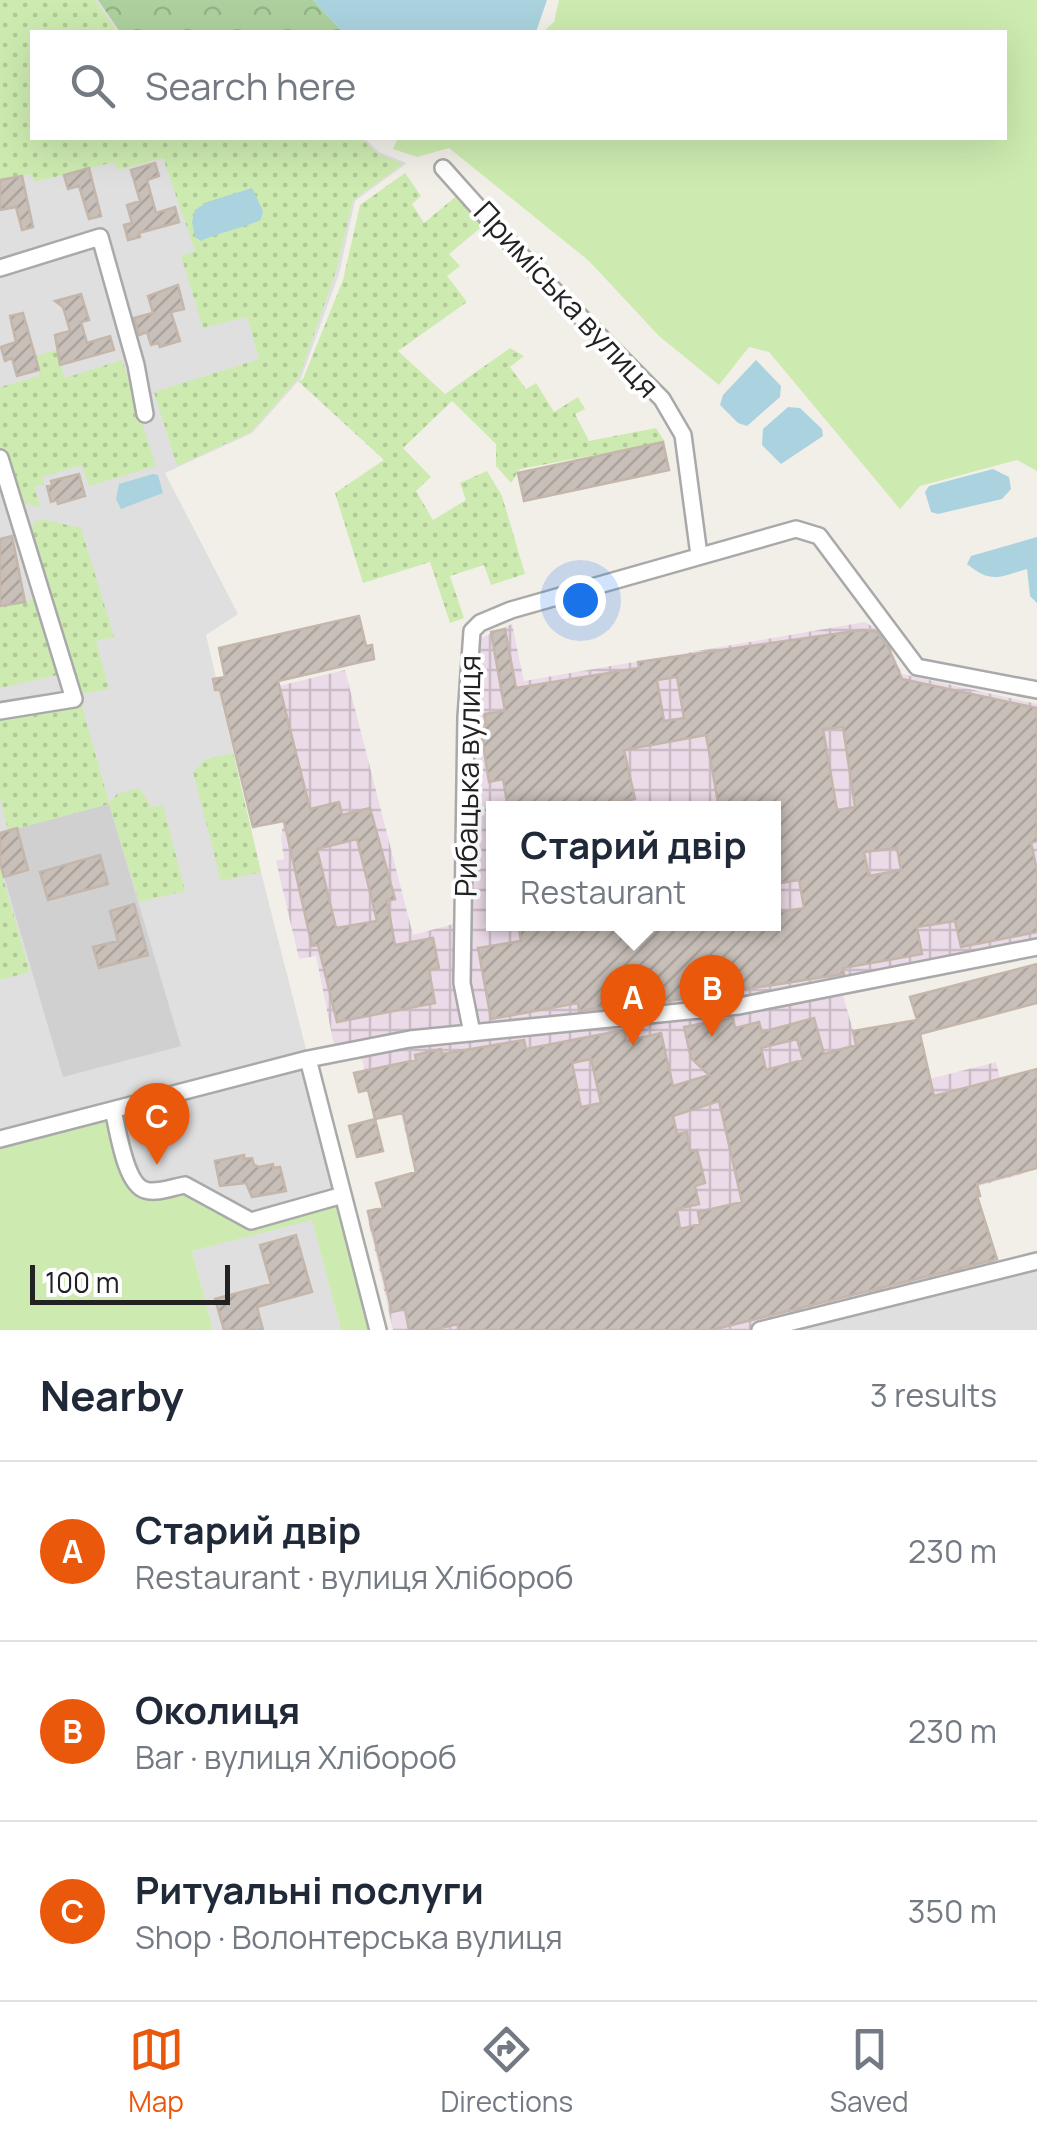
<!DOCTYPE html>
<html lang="en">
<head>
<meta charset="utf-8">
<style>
  :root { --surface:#fff; --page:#f6f6f7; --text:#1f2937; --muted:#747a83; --line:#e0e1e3; --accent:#ea580c }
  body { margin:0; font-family:Manrope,sans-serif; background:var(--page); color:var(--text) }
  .scale { position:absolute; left:30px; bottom:25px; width:200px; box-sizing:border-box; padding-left:10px; border:5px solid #222; border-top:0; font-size:28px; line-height:35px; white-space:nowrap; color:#222; -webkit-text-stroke:8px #fff; paint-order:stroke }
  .you { position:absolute; left:580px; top:600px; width:35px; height:35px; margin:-25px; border:8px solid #fff; border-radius:50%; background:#1a73e8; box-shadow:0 0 0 15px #1a73e833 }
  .badge { display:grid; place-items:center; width:65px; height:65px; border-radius:50%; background:var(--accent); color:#fff; font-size:32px; font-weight:700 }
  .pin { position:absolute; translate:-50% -82px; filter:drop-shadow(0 2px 5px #0008) }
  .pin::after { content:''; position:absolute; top:52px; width:35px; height:30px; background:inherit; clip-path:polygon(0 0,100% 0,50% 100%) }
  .popup { position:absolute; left:486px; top:801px; width:295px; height:130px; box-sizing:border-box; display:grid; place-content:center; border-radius:0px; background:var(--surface); filter:drop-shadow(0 2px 8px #0005); font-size:32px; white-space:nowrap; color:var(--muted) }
  .popup b { font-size:38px; color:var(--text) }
  .popup::after { content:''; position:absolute; left:50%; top:100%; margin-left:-20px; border:20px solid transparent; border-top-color:var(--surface) }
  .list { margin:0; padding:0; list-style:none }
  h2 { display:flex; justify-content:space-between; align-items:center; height:130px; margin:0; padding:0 40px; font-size:42px }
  h2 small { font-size:32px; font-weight:400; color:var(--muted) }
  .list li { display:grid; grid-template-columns:65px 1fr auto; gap:30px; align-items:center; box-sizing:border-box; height:180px; padding:0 40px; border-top:2px solid var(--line) }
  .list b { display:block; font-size:38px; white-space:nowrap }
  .list p { margin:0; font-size:32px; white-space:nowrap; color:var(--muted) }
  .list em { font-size:32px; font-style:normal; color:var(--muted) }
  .icon { flex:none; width:55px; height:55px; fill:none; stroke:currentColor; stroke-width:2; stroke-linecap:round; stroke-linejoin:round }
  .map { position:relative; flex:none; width:1037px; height:1330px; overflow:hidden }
  .search { position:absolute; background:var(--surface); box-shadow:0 10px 40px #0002; left:30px; right:30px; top:30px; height:110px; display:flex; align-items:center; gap:25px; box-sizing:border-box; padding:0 35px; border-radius:0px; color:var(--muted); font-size:38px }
  .sheet { height:670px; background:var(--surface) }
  nav { display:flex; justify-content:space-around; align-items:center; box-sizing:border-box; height:140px; border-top:2px solid var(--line); background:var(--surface); font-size:28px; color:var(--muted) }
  nav a { display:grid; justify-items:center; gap:5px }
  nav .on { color:var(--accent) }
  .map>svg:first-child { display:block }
  .residential { fill:#e0dfdf }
  .industrial { fill:url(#industrial-grid); fill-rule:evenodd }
  .religious { fill:#d0d0d0 }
  .grass { fill:#cdebb0 }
  .forest { fill:url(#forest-crowns) }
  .garden { fill:url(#garden-dots) }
  .water { fill:#aad3df }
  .building { fill:url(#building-hatch); stroke:#c4b6ab; stroke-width:2.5; fill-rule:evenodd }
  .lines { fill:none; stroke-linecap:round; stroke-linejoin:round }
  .minor-casing { stroke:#a9a9a9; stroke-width:20 }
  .minor { stroke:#fff; stroke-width:15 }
  .labels { text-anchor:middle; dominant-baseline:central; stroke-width:8; stroke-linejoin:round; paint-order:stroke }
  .street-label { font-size:30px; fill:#222; stroke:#fff }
</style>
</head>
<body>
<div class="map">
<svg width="1037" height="1330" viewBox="0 0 1037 1330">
  <defs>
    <pattern id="industrial-grid" width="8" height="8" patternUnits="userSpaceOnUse" patternTransform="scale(2.5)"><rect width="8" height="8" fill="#ebdbe8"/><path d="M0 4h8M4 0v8" fill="none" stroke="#c9bcc7"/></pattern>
    <pattern id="forest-crowns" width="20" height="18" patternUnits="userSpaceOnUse" patternTransform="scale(2.5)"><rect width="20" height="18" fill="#add19e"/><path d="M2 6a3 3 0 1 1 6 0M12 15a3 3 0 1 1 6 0" fill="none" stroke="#95b388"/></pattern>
    <pattern id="garden-dots" width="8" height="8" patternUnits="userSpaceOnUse" patternTransform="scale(2.5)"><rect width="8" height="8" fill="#cdebb0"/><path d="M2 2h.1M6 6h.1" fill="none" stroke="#b0c997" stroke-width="1.8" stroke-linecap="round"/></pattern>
    <pattern id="building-hatch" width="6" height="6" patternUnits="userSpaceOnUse" patternTransform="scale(2.5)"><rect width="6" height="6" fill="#c7bfb8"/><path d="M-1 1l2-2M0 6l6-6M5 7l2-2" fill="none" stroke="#aba49e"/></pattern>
  </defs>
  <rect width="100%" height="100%" fill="#f2efe9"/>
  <path class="residential" d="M 0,0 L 98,0 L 120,32 L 32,32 L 32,138 L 364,138 L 379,152 L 407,163 L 355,201 L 339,274 L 301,378 L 252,433 L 165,473 L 238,614 L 206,635 L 261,872 L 343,1195 L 251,1221 L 149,1192 L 0,1139 Z
    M 312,1219 L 341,1330 L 213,1330 L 192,1251 Z
    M 1037,1261 L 1037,1330 L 760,1330 Z"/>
  <path class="industrial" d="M 865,622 L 885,635 L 902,674 L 1037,704 L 1037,947 L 841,988 L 871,1094 L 996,1062 L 1023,1174 L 972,1188 L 997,1271 L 760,1330 L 393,1330 L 366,1211 L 420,1195 L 397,1097 L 372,1103 L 360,1050 L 336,1055 L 316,956 L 299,959 L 276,861 L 284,859 L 281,839 L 283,822 L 254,692 L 345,670 L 413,935 L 464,921 L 470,691 L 481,638 L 512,624 L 524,681 ZM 493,808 L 773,808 L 773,924 L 493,924 Z"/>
  <path class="religious" d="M 109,804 L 181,1046 L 63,1077 L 0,863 L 0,833 Z"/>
  <path class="grass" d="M 559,0 L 1037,0 L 1037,471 L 1017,460 L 920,486 L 900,509 L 769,352 L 749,347 L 719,385 L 659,336 L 589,261 L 449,148 L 417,157 L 393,149 L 398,138 L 1004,138 L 1004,32 L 543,32 L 554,22 Z
    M 113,1110 L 135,1185 L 185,1185 L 251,1221 L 343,1195 L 378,1330 L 341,1330 L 312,1220 L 192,1251 L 213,1330 L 0,1330 L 0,1139 Z"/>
  <path class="forest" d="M 98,0 L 313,0 L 343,32 L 120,32 Z"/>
  <path class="garden" d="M 0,0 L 95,0 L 117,32 L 32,32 L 32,138 L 361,138 L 378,154 L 403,164 L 353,200 L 336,271 L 299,377 L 251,432 L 177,466 L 154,392 L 259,359 L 247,317 L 203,328 L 181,256 L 195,251 L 163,158 L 118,170 L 114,162 L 35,182 L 31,174 L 0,182 Z
    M 405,173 L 421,196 L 412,204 L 424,223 L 459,194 L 485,224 L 449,254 L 460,266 L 447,276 L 467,302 L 398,351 L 445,394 L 510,348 L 524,356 L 510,367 L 526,389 L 536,383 L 554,412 L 578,397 L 585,409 L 575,414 L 589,441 L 656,428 L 665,442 L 520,469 L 511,483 L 496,466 L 496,444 L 452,401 L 403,448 L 431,477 L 416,491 L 433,520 L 466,500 L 460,483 L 487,471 L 502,496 L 525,574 L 491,585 L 484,565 L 450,576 L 464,618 L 450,623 L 430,562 L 363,583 L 335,493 L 384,460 L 298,381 L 303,379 L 343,280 L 360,205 Z
    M 56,350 L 65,378 L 122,360 L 156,466 L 89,486 L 82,465 L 42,477 L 44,484 L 34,487 L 41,508 L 17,500 L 0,451 L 0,387 L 40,376 L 36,356 Z
    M 46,520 L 81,528 L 114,637 L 96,641 L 109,689 L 81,694 L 77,691 L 32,528 L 34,521 Z
    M 42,598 L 63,674 L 0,688 L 0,606 Z
    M 81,703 L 109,803 L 117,794 L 139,788 L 152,807 L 163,805 L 185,891 L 139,902 L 109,804 L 8,831 L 0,798 L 0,719 Z
    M 233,753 L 261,872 L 221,881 L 193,772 L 206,759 Z
    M 0,867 L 30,972 L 0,980 Z"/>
  <path class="water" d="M 313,0 L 547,0 L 536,32 L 343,32 Z
    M 252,188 L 263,211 C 262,214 262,218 260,220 C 258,223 210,236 201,241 L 195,237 L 192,222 L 195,210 L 207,202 Z
    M 756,360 L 781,386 L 780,397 L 747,426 L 738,423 L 720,405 L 723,395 Z
    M 788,407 L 800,408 L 822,429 L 823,436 L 781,464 L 762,445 L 763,429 Z
    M 993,469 L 1009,477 L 1011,489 L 1002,499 L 938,514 L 931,512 L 925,492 L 929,486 Z
    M 153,474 L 158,475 L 163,493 L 121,509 L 116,499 L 119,484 Z
    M 1037,537 L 1037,603 L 1030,596 L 1027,569 C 999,577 991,584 967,564 L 971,556 Z"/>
  <path class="building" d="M 155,163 L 159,176 L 147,180 L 156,213 L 175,207 L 179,222 L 139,233 L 140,237 L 128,240 L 124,225 L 132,223 L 127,205 L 140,201 L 131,170 Z
    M 89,168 L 101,216 L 89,219 L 79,186 L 68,189 L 64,175 Z
    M 22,176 L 33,227 L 22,230 L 16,207 L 0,210 L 0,180 Z
    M 178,285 L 184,309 L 171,312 L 180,341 L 160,347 L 158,343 L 151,345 L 147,332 L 139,335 L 134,318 L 153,313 L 148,296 Z
    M 81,294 L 89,320 L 81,322 L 87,343 L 110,336 L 114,350 L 60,365 L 55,335 L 70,331 L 63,307 L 55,301 Z
    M 23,313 L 39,370 L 17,376 L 12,358 L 5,361 L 1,347 L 16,342 L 10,316 Z
    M 663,442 L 669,470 L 524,501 L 518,473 Z
    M 79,474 L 85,496 L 58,504 L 57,500 L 51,502 L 47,486 L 52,485 L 51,481 Z
    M 12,536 L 25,602 L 0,606 L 0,539 Z
    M 359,616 L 366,646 L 372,645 L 374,659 L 278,681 L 310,809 L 339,802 L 342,815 L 370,808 L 395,899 L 387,901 L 395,945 L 433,938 L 439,968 L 429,970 L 435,1003 L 337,1022 L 318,945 L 312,946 L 284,821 L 253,827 L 220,690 L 215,690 L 213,679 L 225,677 L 219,648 ZM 357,839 L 377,921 L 336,928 L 317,849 Z
    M 505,629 L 516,688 L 639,668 L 638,662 L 862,630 L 877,632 L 888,647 L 902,679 L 1037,708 L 1037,841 L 1031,843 L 1037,870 L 1037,932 L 961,947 L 955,921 L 917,927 L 922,954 L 843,968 L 844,974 L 662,1002 L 656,1003 L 656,998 L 579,1011 L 578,1003 L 491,1019 L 478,948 L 521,941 L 518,924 L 773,924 L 773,913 L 804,908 L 799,880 L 775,884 L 773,808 L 719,808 L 706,735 L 624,750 L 635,799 L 582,808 L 508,808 L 503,779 L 489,782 L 480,725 L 486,724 L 484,714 L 505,711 L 491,632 ZM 677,677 L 684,718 L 664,721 L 657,680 ZM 843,727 L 855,807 L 837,810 L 823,729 ZM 897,848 L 901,870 L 869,876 L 864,852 Z
    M 17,828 L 28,870 L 4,877 L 0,863 L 0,833 Z
    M 100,855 L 108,884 L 48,900 L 40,872 Z
    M 134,904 L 148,955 L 99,968 L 93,947 L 118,941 L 110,911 Z
    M 1037,964 L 1037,1003 L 920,1034 L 934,1096 L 1037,1069 L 1037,1168 L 977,1184 L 980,1196 L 977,1196 L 997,1259 L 712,1330 L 458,1330 L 458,1324 L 433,1330 L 409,1330 L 405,1309 L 392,1312 L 368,1211 L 383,1208 L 376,1183 L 416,1172 L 403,1113 L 375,1119 L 368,1090 L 359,1092 L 354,1073 L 416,1060 L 415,1055 L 441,1049 L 442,1054 L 524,1040 L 526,1049 L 624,1030 L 627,1041 L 661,1033 L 673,1086 L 709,1075 L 691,1058 L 684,1027 L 733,1018 L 735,1028 L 759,1022 L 762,1032 L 814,1018 L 824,1054 L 856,1045 L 853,1031 L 917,1020 L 910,997 ZM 797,1039 L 803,1060 L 766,1070 L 761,1048 ZM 591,1059 L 601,1103 L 581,1107 L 572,1063 ZM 719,1101 L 742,1202 L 698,1212 L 700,1224 L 680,1229 L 677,1209 L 699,1204 L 695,1186 L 705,1183 L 697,1150 L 690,1151 L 687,1132 L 677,1134 L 673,1116 Z
    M 375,1119 L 383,1151 L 357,1157 L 349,1126 Z
    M 244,1155 L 244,1159 L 252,1158 L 254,1165 L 259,1167 L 273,1164 L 273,1168 L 280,1167 L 286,1191 L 252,1197 L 246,1183 L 220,1186 L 215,1161 Z
    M 296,1235 L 312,1292 L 257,1307 L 263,1330 L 224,1330 L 215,1299 L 271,1284 L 260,1245 Z"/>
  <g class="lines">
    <defs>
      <path id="minor" d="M 443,168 L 536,272 L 662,399 L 683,435 L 699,555
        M 0,268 L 100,237 L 136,365 L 145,414
        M 0,458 L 74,699 L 0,711
        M 472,1033 L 462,983 L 466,717 L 472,631 L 480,623 L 511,610 L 796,529 L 819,536 L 917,667 L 1037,690
        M 308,1059 L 378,1330
        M 113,1110 C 118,1130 125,1184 145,1190 C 156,1194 173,1187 185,1185 L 251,1221 L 343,1195
        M 0,1139 L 308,1059 L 410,1039 L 739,1006 L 1037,947
        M 760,1330 L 1037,1261"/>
    </defs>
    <use href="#minor" class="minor-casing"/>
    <use href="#minor" class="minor"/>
  </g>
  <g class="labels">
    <g class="street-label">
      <text transform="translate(567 299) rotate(47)">Приміська вулиця</text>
      <text transform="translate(467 776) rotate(-89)">Рибацька вулиця</text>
    </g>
  </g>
</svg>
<div class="scale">100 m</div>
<div class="you"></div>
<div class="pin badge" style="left:633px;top:1046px">A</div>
<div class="popup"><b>Старий двір</b>Restaurant</div>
<div class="pin badge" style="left:712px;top:1037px">B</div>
<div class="pin badge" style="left:157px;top:1165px">C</div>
<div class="search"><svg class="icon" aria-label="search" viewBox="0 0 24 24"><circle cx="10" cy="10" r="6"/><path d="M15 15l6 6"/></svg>Search here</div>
</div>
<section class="sheet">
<h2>Nearby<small>3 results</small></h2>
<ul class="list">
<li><span class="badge">A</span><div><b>Старий двір</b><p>Restaurant · вулиця Хлібороб</p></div><em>230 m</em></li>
<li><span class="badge">B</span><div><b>Околиця</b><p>Bar · вулиця Хлібороб</p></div><em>230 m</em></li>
<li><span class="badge">C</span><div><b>Ритуальні послуги</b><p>Shop · Волонтерська вулиця</p></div><em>350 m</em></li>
</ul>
</section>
<nav>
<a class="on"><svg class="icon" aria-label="map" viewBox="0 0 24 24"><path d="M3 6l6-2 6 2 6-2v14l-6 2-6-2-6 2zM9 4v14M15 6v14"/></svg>Map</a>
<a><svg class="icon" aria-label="directions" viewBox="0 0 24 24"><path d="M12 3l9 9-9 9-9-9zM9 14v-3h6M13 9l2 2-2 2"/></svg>Directions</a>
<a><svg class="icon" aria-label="saved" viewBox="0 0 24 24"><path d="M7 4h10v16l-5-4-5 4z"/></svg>Saved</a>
</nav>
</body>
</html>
